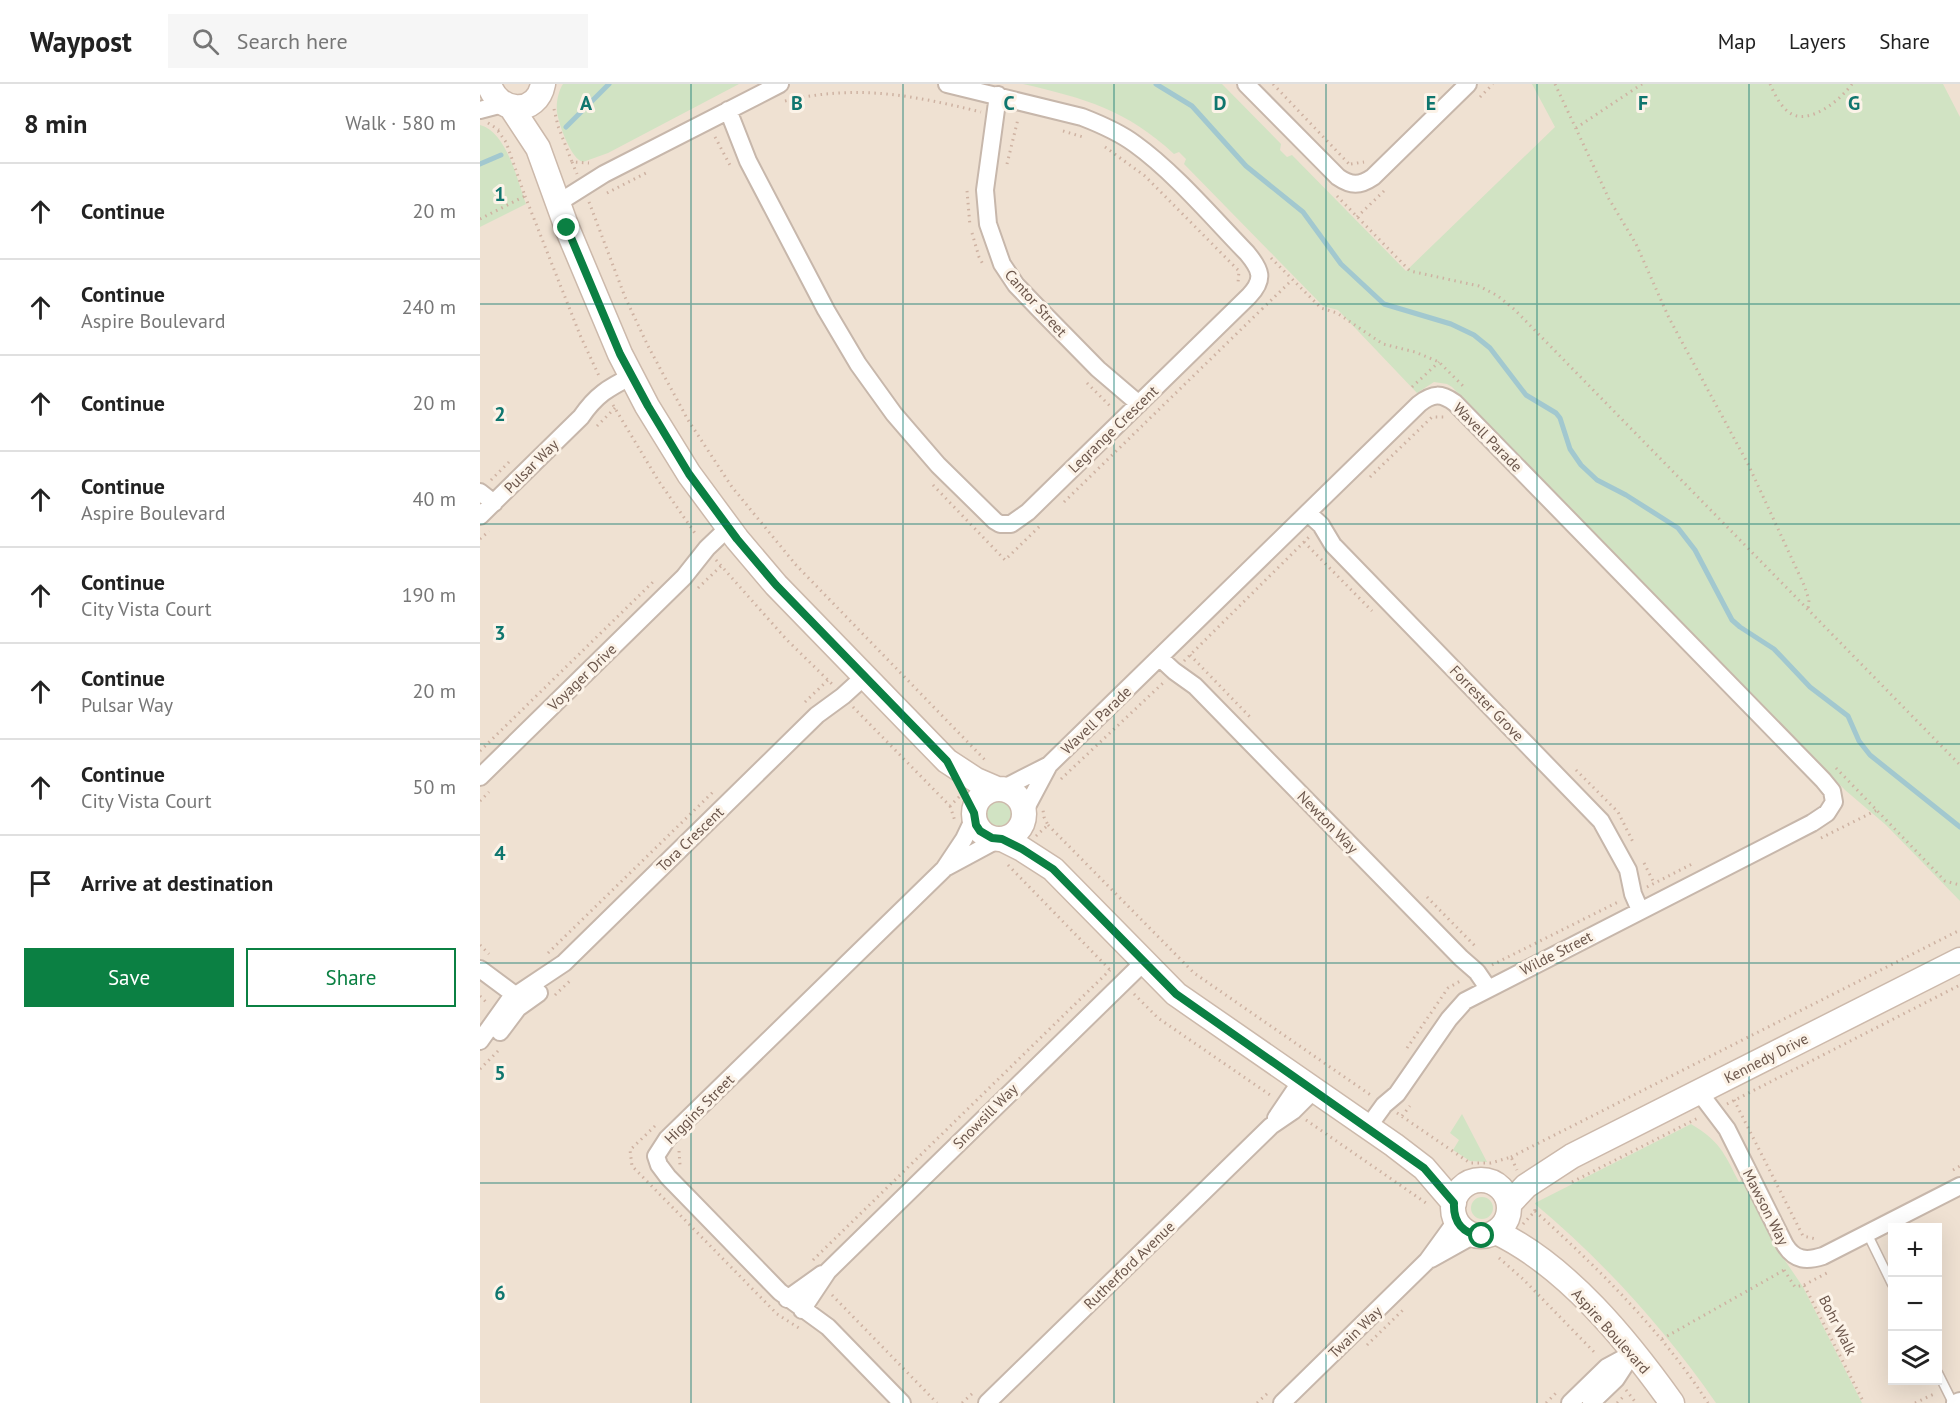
<!DOCTYPE html>
<html lang="en">
<head>
<meta charset="utf-8">
<style>
  :root { --surface:#fff; --page:#f6f6f6; --text:#222; --muted:#767676; --line:#e0e0e0; --accent:#0b8043 }
  body { margin:0; font-family:"PT Sans",sans-serif; background:var(--page); color:var(--text) }
  .controls { position:absolute; right:18px; bottom:18px; display:grid; overflow:hidden; border-radius:0px; box-shadow:0 6px 24px #0002 }
  .controls button { width:54px; height:54px; display:grid; place-items:center; padding:0; border:0; border-bottom:2px solid var(--line); background:var(--surface); color:var(--text); font:30px sans-serif }
  .stop { position:absolute; width:18px; height:18px; margin:-14px; border:4px solid #0b8043; border-radius:50%; background:#fff }
  .stop.end { background:#0b8043; border-color:#fff; box-shadow:0 2px 6px #0008 }
  .list { margin:0; padding:0; list-style:none }
  h2 { display:flex; justify-content:space-between; align-items:center; height:78px; margin:0; padding:0 24px; font-size:26px }
  h2 small { font-size:20px; font-weight:400; color:var(--muted) }
  .list li { display:grid; grid-template-columns:39px 1fr auto; gap:18px; align-items:center; box-sizing:border-box; height:96px; padding:0 24px; border-top:2px solid var(--line) }
  .list b { display:block; font-size:22px; white-space:nowrap }
  .list p { margin:0; font-size:20px; white-space:nowrap; color:var(--muted) }
  .list em { font-size:20px; font-style:normal; color:var(--muted) }
  .actions { display:flex; gap:12px; padding:18px 24px }
  .actions a { flex:1; padding:14px 0; border:2px solid var(--accent); border-radius:0px; text-align:center; font-size:21px; color:var(--accent) }
  .actions .main { background:var(--accent); color:#fff }
  .icon { flex:none; width:33px; height:33px; fill:none; stroke:currentColor; stroke-width:2; stroke-linecap:round; stroke-linejoin:round }
  .map { position:relative; flex:none; width:1480px; height:1319px; overflow:hidden }
  header { display:flex; align-items:center; gap:36px; box-sizing:border-box; height:84px; padding:0 30px; background:var(--surface); border-bottom:2px solid var(--line) }
  header strong { font-size:28px }
  nav { display:flex; gap:33px; margin-inline-start:auto; font-size:21px }
  .search { width:420px; height:54px; background:var(--page); display:flex; align-items:center; gap:15px; box-sizing:border-box; padding:0 21px; border-radius:0px; color:var(--muted); font-size:22px }
  main { display:flex }
  aside { flex:1; background:var(--surface) }
  .map>svg:first-child { display:block }
  .residential { fill:#efe1d2; fill-rule:evenodd }
  .green { fill:#d1e3c3 }
  .lines { fill:none; stroke-linecap:round; stroke-linejoin:round }
  .stream { stroke:#a2c8cf; stroke-width:5 }
  .lane-casing { stroke:#c7b7ab; stroke-width:11 }
  .street-casing { stroke:#c7b7ab; stroke-width:20 }
  .secondary-casing { stroke:#ccb9ab; stroke-width:27 }
  .path { stroke:#ceb2a2; stroke-width:3; stroke-dasharray:1.5 4.5; stroke-linecap:butt }
  .lane { stroke:#fff; stroke-width:8 }
  .street { stroke:#fff; stroke-width:16 }
  .secondary { stroke:#fff; stroke-width:24 }
  .route { stroke:#0b8043; stroke-width:8 }
  .grid { fill:none; stroke:#0f766e; stroke-width:1.5; stroke-opacity:0.55 }
  .labels { text-anchor:middle; dominant-baseline:central; stroke-width:6; stroke-linejoin:round; paint-order:stroke }
  .street-label { font-size:15px; fill:#6c574c; stroke:#fcf3e8 }
  .grid-label { font-size:20px; text-anchor:middle; font-weight:bold; fill:#0f766e; stroke:#fcf3e8; stroke-width:6; stroke-linejoin:round; paint-order:stroke }
</style>
</head>
<body>
<header>
<strong>Waypost</strong>
<div class="search"><svg class="icon" aria-label="search" viewBox="0 0 24 24"><circle cx="10" cy="10" r="6"/><path d="M15 15l6 6"/></svg>Search here</div>
<nav><a>Map</a><a>Layers</a><a>Share</a></nav>
</header>
<main>
<aside>
<h2>8 min<small>Walk · 580 m</small></h2>
<ul class="list">
<li><svg class="icon" aria-label="ahead" viewBox="0 0 24 24"><path d="M12 20V5M6 11l6-6 6 6"/></svg><div><b>Continue</b></div><em>20 m</em></li>
<li><svg class="icon" aria-label="ahead" viewBox="0 0 24 24"><path d="M12 20V5M6 11l6-6 6 6"/></svg><div><b>Continue</b><p>Aspire Boulevard</p></div><em>240 m</em></li>
<li><svg class="icon" aria-label="ahead" viewBox="0 0 24 24"><path d="M12 20V5M6 11l6-6 6 6"/></svg><div><b>Continue</b></div><em>20 m</em></li>
<li><svg class="icon" aria-label="ahead" viewBox="0 0 24 24"><path d="M12 20V5M6 11l6-6 6 6"/></svg><div><b>Continue</b><p>Aspire Boulevard</p></div><em>40 m</em></li>
<li><svg class="icon" aria-label="ahead" viewBox="0 0 24 24"><path d="M12 20V5M6 11l6-6 6 6"/></svg><div><b>Continue</b><p>City Vista Court</p></div><em>190 m</em></li>
<li><svg class="icon" aria-label="ahead" viewBox="0 0 24 24"><path d="M12 20V5M6 11l6-6 6 6"/></svg><div><b>Continue</b><p>Pulsar Way</p></div><em>20 m</em></li>
<li><svg class="icon" aria-label="ahead" viewBox="0 0 24 24"><path d="M12 20V5M6 11l6-6 6 6"/></svg><div><b>Continue</b><p>City Vista Court</p></div><em>50 m</em></li>
<li><svg class="icon" aria-label="arrive" viewBox="0 0 24 24"><path d="M6 21V4h12l-3 4 3 4H6"/></svg><div><b>Arrive at destination</b></div></li>
</ul>
<div class="actions"><a class="main">Save</a><a>Share</a></div>
</aside>
<div class="map">
<svg width="1480" height="1319" viewBox="0 0 1480 1319">
  <rect width="100%" height="100%" fill="#f8efe2"/>
  <path class="residential" d="M 0,0 L 1480,0 L 1480,1319 L 0,1319 ZM 1412,1144 L 1458,1144 L 1458,1296 L 1412,1296 Z"/>
  <path class="green" d="M 83,0 L 259,0 L 128,69 L 103,78 C 91,75 79,41 77,28 C 76,19 78,8 83,0 Z
    M 543,0 L 742,0 L 801,60 L 800,66 L 807,73 L 812,71 L 926,187 L 1075,43 L 1052,0 L 1463,0 L 1480,33 L 1480,817 L 1406,741 L 1365,706 L 972,303 L 967,300 L 954,298 L 937,309 L 858,226 L 843,222 L 704,80 L 706,75 L 699,68 L 694,70 C 647,26 604,14 543,0 Z
    M 0,41 C 27,48 37,96 46,120 L 0,143 Z
    M507 730a12 12 0 1 1 24 0a12 12 0 1 1-24 0Z
    M 982,1030 L 1007,1078 L 990,1077 L 973,1066 L 979,1056 L 970,1049 Z
    M 1211,1040 C 1240,1057 1244,1069 1259,1098 L 1264,1094 L 1306,1178 L 1323,1203 L 1382,1319 L 1236,1319 C 1185,1245 1124,1178 1055,1120 L 1055,1119 Z
    M991 1124a11 11 0 1 1 22 0a11 11 0 1 1-22 0Z"/>
  <g class="lines">
    <path class="stream" d="M 676,0 L 712,22 L 766,82 L 823,128 L 861,180 L 904,220 L 971,240 L 994,251 L 1010,264 L 1046,311 L 1076,329 L 1080,334 L 1090,365 L 1101,381 L 1117,396 L 1146,411 L 1198,444 L 1215,466 L 1252,536 L 1260,543 L 1294,565 L 1330,603 L 1368,632 L 1379,657 L 1390,671 L 1480,743
      M 86,43 L 129,0
      M 0,80 L 21,71"/>
    <defs>
      <path id="lane" d="M 1387,1149 L 1412,1200
        M 1458,1289 L 1473,1319"/>
      <path id="street" d="M 766,0 L 858,93 C 871,102 880,102 893,93 L 988,0
        M 518,11 L 505,106 L 508,140 L 522,180 L 536,201 L 561,227 L 618,285 L 659,320
        M 0,26 L 23,20
        M 248,26 L 268,77 L 346,226 L 378,280 L 414,330 L 458,381 L 515,437 L 520,440 L 531,440 L 548,428 L 769,212 C 785,195 781,186 767,169 C 733,134 694,88 655,60 C 639,48 620,40 602,33 L 467,0
        M 78,119 L 124,90 L 300,0
        M 0,408 L 14,419
        M 828,429 L 841,441 L 853,461 L 1121,737 L 1148,786 L 1153,810 L 1160,826
        M 0,432 L 101,333 C 116,311 128,304 152,292
        M 680,574 L 694,587 L 715,602 L 981,874 L 997,888 L 1008,904
        M 0,693 L 204,493 L 227,464 L 248,444
        M 522,705 L 569,681
        M 544,728 L 569,681 L 939,320 C 953,309 961,309 975,319 L 1343,696 L 1352,707 L 1354,718 L 1347,729 L 1332,739 L 985,917 L 969,935 L 917,1010 L 904,1021 L 888,1043
        M 467,783 L 519,755
        M 0,885 L 31,908 L 37,921
        M 20,948 L 38,924 L 59,909
        M 0,957 L 30,915 L 84,879 L 337,631 L 363,612 L 385,592
        M 1219,1008 L 1247,1045 L 1305,1161 C 1315,1177 1327,1177 1343,1172 L 1480,1102
        M 796,1034 L 821,997
        M 951,1175 L 994,1151
        M 307,1215 L 342,1190
        M 322,1226 L 348,1187 L 664,878
        M 422,1319 L 348,1243 L 300,1208 L 188,1093 L 179,1081 L 176,1072 L 187,1055 L 464,785 L 484,755 L 494,734
        M 507,1319 L 791,1042 L 813,1027 L 834,1006
        M 802,1319 L 947,1177 L 976,1137
        M 1090,1319 L 1127,1283 L 1153,1269
        M 1111,1319 L 1136,1295 L 1151,1272
        M 1475,1319 L 1480,1317"/>
      <path id="secondary" d="M 9,0 C 18,30 57,32 63,0
        M 31,23 L 58,64 L 87,144 L 140,270 L 167,322 L 209,390 L 257,455 L 296,501 L 467,677 L 496,696 L 517,705
        M494 730a25 25 0 1 1 50 0a25 25 0 1 1-50 0Z
        M 522,755 L 542,765 L 573,785 L 696,910 L 914,1061 L 944,1084 L 974,1119
        M973 1124a28 28 0 1 1 56 0a28 28 0 1 1-56 0Z
        M 1029,1120 L 1046,1102 L 1092,1072 L 1480,876
        M 1016,1148 C 1087,1182 1147,1256 1192,1319"/>
    </defs>
    <use href="#lane" class="lane-casing"/>
    <use href="#street" class="street-casing"/>
    <use href="#secondary" class="secondary-casing"/>
    <path class="path" d="M 793,0 L 870,81
      M 1075,0 L 1129,115 L 1156,160 L 1189,234 L 1268,380 L 1324,501 L 1329,516 L 1328,526
      M 1290,0 C 1295,11 1303,29 1317,32 C 1336,36 1362,14 1372,0
      M 1000,13 L 1013,0
      M 305,17 C 376,0 432,11 501,28
      M 74,25 L 78,42 L 92,78 L 109,79
      M 8,39 L 19,46
      M 1096,44 L 1162,0
      M 583,47 L 603,53
      M 235,53 L 251,83
      M 625,63 L 665,92 L 759,187 L 758,199
      M 92,78 L 97,90
      M 527,80 L 538,35
      M 871,80 L 884,78
      M 487,107 L 490,142
      M 127,109 L 166,89
      M 45,112 L 100,251 L 120,294
      M 857,112 L 930,187 L 999,202 L 1018,212 L 1035,226 L 1480,681
      M 109,118 L 145,213 L 168,262 L 208,336 L 252,403 L 316,481 L 507,678
      M 877,133 L 905,106
      M 0,135 L 45,112 L 26,58 L 18,47
      M 492,149 L 499,173 L 504,182
      M 791,174 L 841,224 L 857,229 L 903,260 L 935,268 L 959,278 L 985,304
      M 782,225 L 812,196
      M 607,299 L 631,323
      M 932,303 L 959,278
      M 133,321 L 178,396 L 217,452
      M 117,342 L 135,324
      M 890,393 L 952,333 L 964,333 L 966,335
      M 11,396 L 30,377
      M 453,401 L 525,476 L 562,440
      M 584,418 L 782,225
      M 0,455 L 9,447
      M 824,458 L 892,527
      M 236,476 L 307,556 L 352,600
      M 218,504 L 241,482
      M 710,571 L 770,633
      M 704,577 L 830,452
      M 325,618 L 348,596
      M 373,623 L 470,722 L 482,710
      M 0,667 L 174,497
      M 1356,684 L 1465,797 L 1480,801
      M 1096,686 L 1138,728 L 1154,760
      M 581,695 L 683,599
      M 0,717 L 9,708
      M 470,722 L 475,737
      M 568,741 L 714,889 L 892,1012
      M 556,752 L 568,741 L 564,733 L 563,726
      M 1341,754 L 1397,726
      M 1164,779 L 1174,799
      M 528,781 L 632,888
      M 1167,803 L 1212,780
      M 947,813 L 995,862
      M 0,861 L 9,870
      M 68,869 L 233,708
      M 1012,881 L 1140,817
      M 654,910 L 678,934 L 793,1013
      M 75,911 L 92,895
      M 0,912 L 7,919
      M 927,964 L 968,904 L 982,896
      M 0,985 L 21,964
      M 1254,1016 L 1323,1152 L 1336,1155
      M 1247,1020 L 1480,901
      M 917,1029 L 990,1079 L 1011,1079 L 1031,1073 L 1037,1086
      M 922,1032 L 930,1022
      M 826,1036 L 946,1119
      M 175,1042 L 150,1066 L 152,1082 L 297,1230 L 322,1246
      M 199,1067 L 200,1081
      M 1031,1073 L 1480,846
      M 1473,1086 L 1480,1082
      M 1092,1098 L 1220,1033
      M 1055,1127 C 1119,1185 1181,1246 1228,1319
      M 1043,1140 L 1055,1127 L 1054,1122
      M 1019,1174 L 1043,1195 L 1117,1271
      M 333,1176 L 630,886
      M 1304,1186 L 1315,1203 L 1324,1201 L 1384,1319
      M 1324,1201 L 1347,1189
      M 352,1211 L 457,1319
      M 1182,1255 L 1306,1185
      M 887,1261 L 925,1224
      M 1146,1306 L 1156,1319
      M 482,1319 L 494,1308
      M 777,1319 L 789,1308
      M 1066,1319 L 1077,1308
      M 1137,1319 L 1144,1312
      M 1435,1319 L 1454,1310"/>
    <use href="#lane" class="lane"/>
    <use href="#street" class="street"/>
    <use href="#secondary" class="secondary"/>
  </g>
  <g class="lines">
    <path class="route" d="M 87,144 L 140,270 L 168,322 L 209,390 L 257,455 L 296,501 L 467,677 L 494,729 L 496,741 L 500,747 L 512,754 L 522,755 L 542,765 L 573,785 L 696,910 L 944,1084 L 974,1119 C 973,1138 983,1150 1002,1152"/>
  </g>
  <path class="grid" d="M 211,0 L 211,1319M 423,0 L 423,1319M 634,0 L 634,1319M 846,0 L 846,1319M 1057,0 L 1057,1319M 1269,0 L 1269,1319M 0,220 L 1480,220M 0,440 L 1480,440M 0,660 L 1480,660M 0,879 L 1480,879M 0,1099 L 1480,1099"/>
  <g class="labels">
    <g class="street-label">
      <text transform="translate(556 219) rotate(48)">Cantor Street</text>
      <text transform="translate(633 345) rotate(-44)">Legrange Crescent</text>
      <text transform="translate(1008 353) rotate(45)">Wavell Parade</text>
      <text transform="translate(51 382) rotate(-45)">Pulsar Way</text>
      <text transform="translate(102 593) rotate(-44)">Voyager Drive</text>
      <text transform="translate(1007 619) rotate(46)">Forrester Grove</text>
      <text transform="translate(616 636) rotate(-44)">Wavell Parade</text>
      <text transform="translate(848 738) rotate(46)">Newton Way</text>
      <text transform="translate(210 755) rotate(-44)">Tora Crescent</text>
      <text transform="translate(1076 869) rotate(-27)">Wilde Street</text>
      <text transform="translate(1286 974) rotate(-27)">Kennedy Drive</text>
      <text transform="translate(219 1025) rotate(-45)">Higgins Street</text>
      <text transform="translate(505 1032) rotate(-45)">Snowsill Way</text>
      <text transform="translate(1286 1123) rotate(63)">Mawson Way</text>
      <text transform="translate(649 1181) rotate(-44)">Rutherford Avenue</text>
      <text transform="translate(1358 1241) rotate(63)">Bohr Walk</text>
      <text transform="translate(1131 1247) rotate(48)">Aspire Boulevard</text>
      <text transform="translate(875 1248) rotate(-44)">Twain Way</text>
    </g>
  </g>
  <g class="grid-label">
    <text x="106" y="26">A</text>
    <text x="317" y="26">B</text>
    <text x="529" y="26">C</text>
    <text x="740" y="26">D</text>
    <text x="951" y="26">E</text>
    <text x="1163" y="26">F</text>
    <text x="1374" y="26">G</text>
    <text x="20" y="117">1</text>
    <text x="20" y="337">2</text>
    <text x="20" y="556">3</text>
    <text x="20" y="776">4</text>
    <text x="20" y="996">5</text>
    <text x="20" y="1216">6</text>
  </g>
</svg>
<div class="controls">
<button>+</button>
<button>−</button>
<button><svg class="icon" aria-label="layers" viewBox="0 0 24 24"><path d="M12 4l9 5-9 5-9-5zM3 14l9 5 9-5"/></svg></button>
</div>
<div class="stop" style="left:1002px;top:1152px"></div>
<div class="stop end" style="left:87px;top:144px"></div>
</div>
</main>
</body>
</html>
